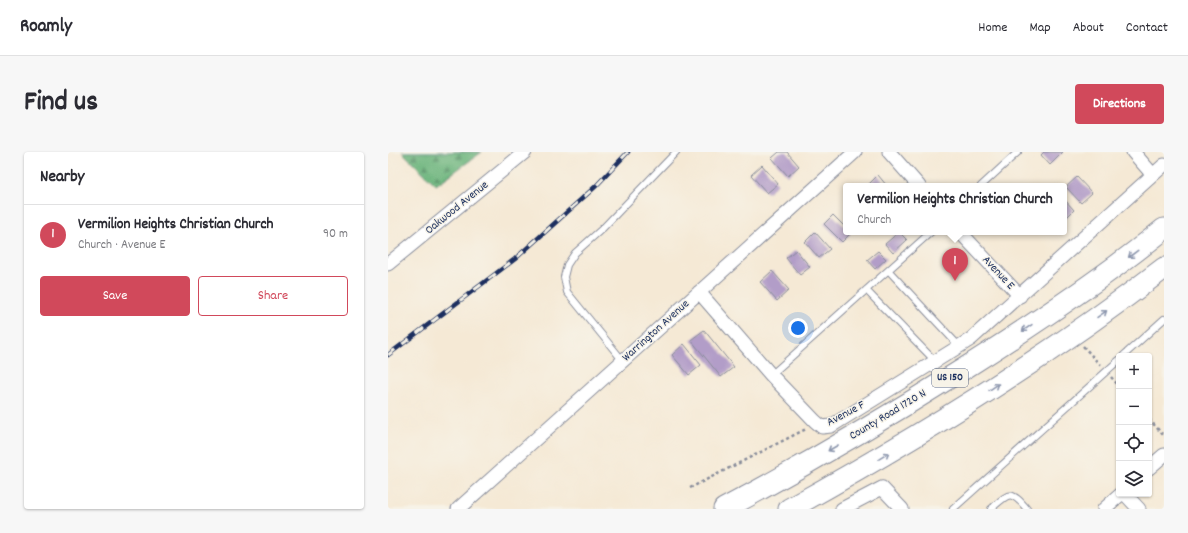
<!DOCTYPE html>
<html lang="en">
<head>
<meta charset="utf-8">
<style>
  :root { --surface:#fff; --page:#f7f7f7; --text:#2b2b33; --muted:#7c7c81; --line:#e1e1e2; --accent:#d1495b }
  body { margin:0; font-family:Dekko,sans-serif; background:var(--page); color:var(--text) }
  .controls { position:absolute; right:12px; bottom:12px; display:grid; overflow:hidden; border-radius:4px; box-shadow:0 1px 3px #0004 }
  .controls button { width:36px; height:36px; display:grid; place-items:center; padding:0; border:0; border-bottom:1px solid var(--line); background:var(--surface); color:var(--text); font:20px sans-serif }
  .you { position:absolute; left:410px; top:176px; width:14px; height:14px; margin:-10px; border:3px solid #fff; border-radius:50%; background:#1a73e8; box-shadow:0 0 0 6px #1a73e833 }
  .badge { display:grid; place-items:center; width:26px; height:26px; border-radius:50%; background:var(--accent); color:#fff; font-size:13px; font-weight:700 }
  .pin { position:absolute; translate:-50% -33px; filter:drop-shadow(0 1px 2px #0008) }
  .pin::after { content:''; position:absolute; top:21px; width:14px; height:12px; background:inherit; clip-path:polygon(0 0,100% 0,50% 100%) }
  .popup { position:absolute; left:455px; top:31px; width:224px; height:52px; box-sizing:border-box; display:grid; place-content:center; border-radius:4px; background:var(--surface); filter:drop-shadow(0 1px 3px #0005); font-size:13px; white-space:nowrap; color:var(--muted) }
  .popup b { font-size:15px; color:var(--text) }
  .popup::after { content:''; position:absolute; left:50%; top:100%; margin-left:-8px; border:8px solid transparent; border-top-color:var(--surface) }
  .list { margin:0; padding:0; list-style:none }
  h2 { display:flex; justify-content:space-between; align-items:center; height:52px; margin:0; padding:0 16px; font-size:17px }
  h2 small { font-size:13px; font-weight:400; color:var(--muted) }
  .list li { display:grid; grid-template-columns:26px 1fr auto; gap:12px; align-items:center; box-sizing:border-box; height:60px; padding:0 16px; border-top:1px solid var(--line) }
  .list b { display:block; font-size:15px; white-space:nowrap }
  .list p { margin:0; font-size:13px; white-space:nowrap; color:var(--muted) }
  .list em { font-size:13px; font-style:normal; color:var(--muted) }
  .actions { display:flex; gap:8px; padding:12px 16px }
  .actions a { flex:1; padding:9px 0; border:1px solid var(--accent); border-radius:4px; text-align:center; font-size:14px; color:var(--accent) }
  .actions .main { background:var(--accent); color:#fff }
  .icon { flex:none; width:22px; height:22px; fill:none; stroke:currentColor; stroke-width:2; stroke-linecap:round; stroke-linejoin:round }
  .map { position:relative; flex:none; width:776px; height:357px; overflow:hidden; border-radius:4px }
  header { display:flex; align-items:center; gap:24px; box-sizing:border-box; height:56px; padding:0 20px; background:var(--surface); border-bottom:1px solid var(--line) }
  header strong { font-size:19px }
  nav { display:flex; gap:22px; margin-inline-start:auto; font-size:14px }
  .intro { display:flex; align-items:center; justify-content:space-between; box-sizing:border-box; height:96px; padding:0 24px }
  h1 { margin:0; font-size:28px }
  .button { padding:10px 18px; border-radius:4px; background:var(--accent); color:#fff; font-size:14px; font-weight:700 }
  main { display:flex; gap:24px; padding:0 24px }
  aside { flex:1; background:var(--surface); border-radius:4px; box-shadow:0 1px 3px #0004 }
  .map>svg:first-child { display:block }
  .forest { fill:url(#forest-firs); stroke:#42726c }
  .building { fill:#b29dc8 }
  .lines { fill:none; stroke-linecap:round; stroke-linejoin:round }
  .lane-casing { stroke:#888c9a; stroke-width:8 }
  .street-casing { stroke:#888c9a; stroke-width:15 }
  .primary-casing { stroke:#888c9a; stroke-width:23 }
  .path { stroke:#888c9a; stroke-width:2.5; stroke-dasharray:3 3; stroke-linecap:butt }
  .lane { stroke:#fff; stroke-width:6 }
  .street { stroke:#fff; stroke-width:13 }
  .primary { stroke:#fff; stroke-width:21 }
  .rail-casing { stroke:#1b2f5e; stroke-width:4.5 }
  .rail { stroke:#f7f3e8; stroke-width:3; stroke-dasharray:9; stroke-linecap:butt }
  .oneway { stroke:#8d97ae }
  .labels { text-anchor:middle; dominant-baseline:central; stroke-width:3; stroke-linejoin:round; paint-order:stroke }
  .shield { fill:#f7f3e8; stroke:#5d6a87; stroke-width:1 }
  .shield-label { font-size:11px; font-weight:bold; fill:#1b2f5e }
  .street-label { font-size:12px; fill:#1b2f5e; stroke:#f7f3e8 }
</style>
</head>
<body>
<header>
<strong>Roamly</strong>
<nav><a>Home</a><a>Map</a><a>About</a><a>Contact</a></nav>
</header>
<div class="intro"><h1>Find us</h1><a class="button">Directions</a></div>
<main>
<aside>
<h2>Nearby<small></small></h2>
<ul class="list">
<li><span class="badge">1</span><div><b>Vermilion Heights Christian Church</b><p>Church · Avenue E</p></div><em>90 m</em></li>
</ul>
<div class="actions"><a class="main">Save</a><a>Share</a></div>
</aside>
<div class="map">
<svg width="776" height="357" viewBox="0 0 776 357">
  <defs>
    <pattern id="forest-firs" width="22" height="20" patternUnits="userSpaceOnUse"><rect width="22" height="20" fill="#6ab47b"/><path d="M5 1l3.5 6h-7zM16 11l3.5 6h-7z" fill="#569368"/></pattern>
  </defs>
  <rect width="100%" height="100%" fill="#f7f3e8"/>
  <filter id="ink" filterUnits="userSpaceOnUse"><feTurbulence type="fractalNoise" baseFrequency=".025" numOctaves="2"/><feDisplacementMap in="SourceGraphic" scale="8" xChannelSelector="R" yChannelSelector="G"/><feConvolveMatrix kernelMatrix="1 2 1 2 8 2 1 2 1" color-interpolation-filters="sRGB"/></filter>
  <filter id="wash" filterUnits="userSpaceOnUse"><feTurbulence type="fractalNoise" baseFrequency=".012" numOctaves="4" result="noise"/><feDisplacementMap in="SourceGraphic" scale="16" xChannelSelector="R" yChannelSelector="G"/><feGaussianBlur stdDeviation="0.9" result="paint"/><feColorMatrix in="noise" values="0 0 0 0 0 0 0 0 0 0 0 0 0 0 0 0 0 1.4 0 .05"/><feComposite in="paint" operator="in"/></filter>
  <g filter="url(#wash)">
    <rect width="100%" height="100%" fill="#f5e9d5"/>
    <path class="forest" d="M 14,0 L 94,0 L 48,33 Z"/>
    <g id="blocks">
      <path class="building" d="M 391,0 L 399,0 L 411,14 L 400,24 L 384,6 Z
        M 656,0 L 675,0 L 662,13 L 653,3 Z
        M 374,13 L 390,32 L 379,41 L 363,23 Z
        M 490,23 L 499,34 L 482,34 L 481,32 Z
        M 689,25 L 704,41 L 693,51 L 678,35 Z
        M 676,47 L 686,58 L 676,68 Z
        M 445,63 L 458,76 L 458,80 L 463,81 L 454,90 L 436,72 Z
        M 427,80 L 442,97 L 431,106 L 417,90 Z
        M 511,80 L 519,88 L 505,101 L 497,92 Z
        M 408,98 L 422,115 L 412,123 L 398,106 Z
        M 490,99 L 498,107 L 487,117 L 479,108 Z
        M 384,119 L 401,138 L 389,149 L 372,130 Z
        M 316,178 L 346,215 L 333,225 L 303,188 Z
        M 296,192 L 313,213 L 301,223 L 284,203 Z"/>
    </g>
  </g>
  <g filter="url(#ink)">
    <use href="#blocks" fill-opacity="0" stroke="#888c9a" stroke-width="1"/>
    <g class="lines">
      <defs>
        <path id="lane" d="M 593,34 L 630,0
          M 501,119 L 571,194
          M 478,138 L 547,209
          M 735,204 L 776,167
          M 235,209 L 179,140 L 176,125 L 179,113 L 187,101 L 215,76 L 288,0
          M 383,223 L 543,80
          M 565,357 L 731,208
          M 603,357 C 621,341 622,337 639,357"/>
        <path id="street" d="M 501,0 L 531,34
          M 745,0 L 765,23
          M 572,80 L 632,144
          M 0,112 L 137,0
          M 311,140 L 383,223 L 427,269 L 434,275 L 443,274 L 583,187 L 776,13
          M 761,316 L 776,303
          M 737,342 L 751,357
          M 70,357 L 467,0
          M 454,357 L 494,336 L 514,357
          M 716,357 L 733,342"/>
        <path id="primary" d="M 336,357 C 418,313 498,266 577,216 C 645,173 713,128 776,77
          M 401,357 C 531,285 658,207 776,116"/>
      </defs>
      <use href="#lane" class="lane-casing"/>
      <use href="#street" class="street-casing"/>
      <use href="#primary" class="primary-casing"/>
      <path class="path" d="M 695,194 L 713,214
        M 723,225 L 731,234
        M 761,267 L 776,284
        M 302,336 L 418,277"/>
      <use href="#lane" class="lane"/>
      <use href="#street" class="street"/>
      <use href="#primary" class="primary"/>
      <defs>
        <path id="rail" d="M 0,203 L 127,107 L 208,34 L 240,0"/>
      </defs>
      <use href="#rail" class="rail-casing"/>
      <use href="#rail" class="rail"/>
    </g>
    <defs><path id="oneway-shaft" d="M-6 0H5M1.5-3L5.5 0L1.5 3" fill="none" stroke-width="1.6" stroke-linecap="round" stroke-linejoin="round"/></defs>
    <g class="oneway">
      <use href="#oneway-shaft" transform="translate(745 102) rotate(143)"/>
      <use href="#oneway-shaft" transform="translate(714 162) rotate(-35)"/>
      <use href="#oneway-shaft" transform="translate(639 176) rotate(145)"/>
      <use href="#oneway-shaft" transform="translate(606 235) rotate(-34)"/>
      <use href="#oneway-shaft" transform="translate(445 296) rotate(150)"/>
      <use href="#oneway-shaft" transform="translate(496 304) rotate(-31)"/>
    </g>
  </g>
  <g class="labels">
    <rect class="shield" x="544" y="217" width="36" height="18" rx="3"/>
    <g class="shield-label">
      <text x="562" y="226">US 150</text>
    </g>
    <g class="street-label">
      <text transform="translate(69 56) rotate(-39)">Oakwood Avenue</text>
      <text transform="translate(610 121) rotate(47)">Avenue E</text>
      <text transform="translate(268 179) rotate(-42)">Warrington Avenue</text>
      <text transform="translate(458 262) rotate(-28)">Avenue F</text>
      <text transform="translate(500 263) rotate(-31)">County Road 1720 N</text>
    </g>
  </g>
</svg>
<div class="controls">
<button>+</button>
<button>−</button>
<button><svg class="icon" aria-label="locate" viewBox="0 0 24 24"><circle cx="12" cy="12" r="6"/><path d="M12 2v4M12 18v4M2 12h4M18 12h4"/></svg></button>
<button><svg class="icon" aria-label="layers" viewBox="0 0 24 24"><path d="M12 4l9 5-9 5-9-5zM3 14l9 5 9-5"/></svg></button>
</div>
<div class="you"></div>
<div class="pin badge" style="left:567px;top:129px">1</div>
<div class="popup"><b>Vermilion Heights Christian Church</b>Church</div>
</div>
</main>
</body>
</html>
